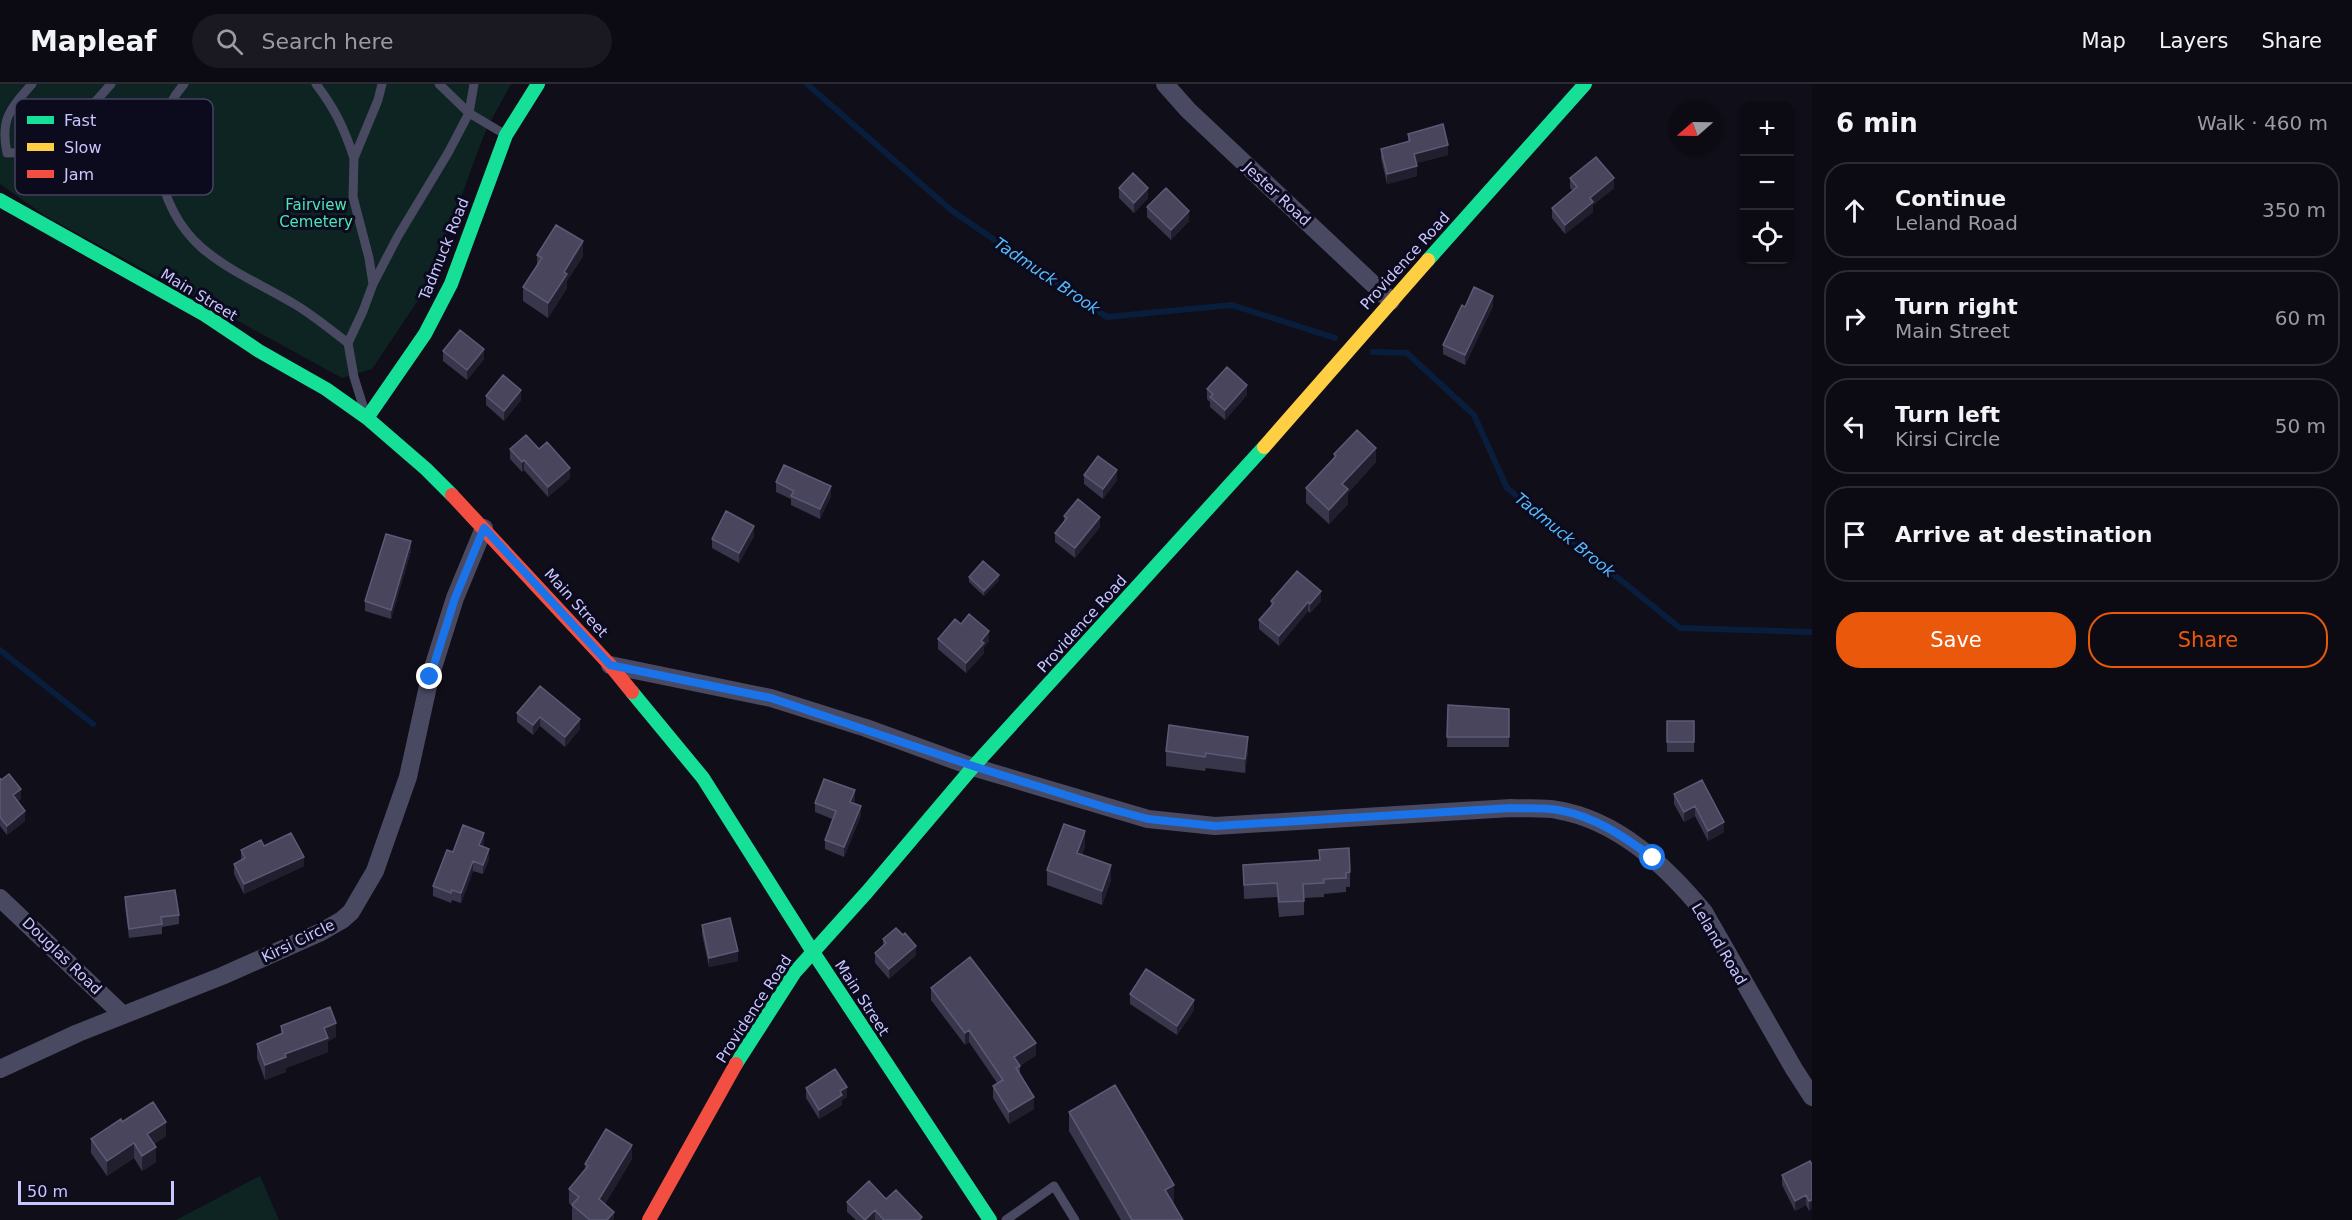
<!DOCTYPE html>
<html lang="en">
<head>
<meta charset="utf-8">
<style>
  :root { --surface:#0c0a13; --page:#1a1821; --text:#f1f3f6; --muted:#9a9aa0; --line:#2c2b33; --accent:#ea580c }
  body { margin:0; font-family:"DejaVu Sans",sans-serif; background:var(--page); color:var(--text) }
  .controls { position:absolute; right:18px; top:18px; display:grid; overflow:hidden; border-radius:12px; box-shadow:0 2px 4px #0004 }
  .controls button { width:54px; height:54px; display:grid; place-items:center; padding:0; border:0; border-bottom:2px solid var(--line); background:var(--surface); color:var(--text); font:30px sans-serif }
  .compass { position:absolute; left:1668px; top:18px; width:54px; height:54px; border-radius:50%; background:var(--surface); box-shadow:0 2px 4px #0004; rotate:250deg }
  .scale { position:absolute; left:18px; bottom:15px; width:156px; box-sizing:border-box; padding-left:6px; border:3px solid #c9c6ff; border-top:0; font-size:16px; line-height:21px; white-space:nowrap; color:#c9c6ff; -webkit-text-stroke:4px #0c0a1d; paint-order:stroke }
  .stop { position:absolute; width:18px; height:18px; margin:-14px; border:4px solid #1a73e8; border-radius:50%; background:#fff }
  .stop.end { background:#1a73e8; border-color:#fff; box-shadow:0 2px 6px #0008 }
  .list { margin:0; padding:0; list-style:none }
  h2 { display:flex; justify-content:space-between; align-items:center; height:78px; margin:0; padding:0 24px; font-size:26px }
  h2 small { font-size:20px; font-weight:400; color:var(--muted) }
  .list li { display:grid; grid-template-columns:39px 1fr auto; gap:18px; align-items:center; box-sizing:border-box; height:96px; margin:0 12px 12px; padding:0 12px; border:2px solid var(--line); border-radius:24px }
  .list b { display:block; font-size:22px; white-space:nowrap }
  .list p { margin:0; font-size:20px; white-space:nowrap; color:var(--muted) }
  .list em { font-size:20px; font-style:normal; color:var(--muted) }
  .actions { display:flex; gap:12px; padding:18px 24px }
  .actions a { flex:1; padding:14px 0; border:2px solid var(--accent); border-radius:24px; text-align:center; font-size:21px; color:var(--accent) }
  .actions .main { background:var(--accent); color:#fff }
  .icon { flex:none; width:33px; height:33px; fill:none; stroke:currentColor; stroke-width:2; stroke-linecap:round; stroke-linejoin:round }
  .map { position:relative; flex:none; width:1812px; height:1136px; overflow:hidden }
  header { display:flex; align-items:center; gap:36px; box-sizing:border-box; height:84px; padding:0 30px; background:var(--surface); border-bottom:2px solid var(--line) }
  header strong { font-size:28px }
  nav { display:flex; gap:33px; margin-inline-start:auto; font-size:21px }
  .search { width:420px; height:54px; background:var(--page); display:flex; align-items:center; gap:15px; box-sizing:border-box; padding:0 21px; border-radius:33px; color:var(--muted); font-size:22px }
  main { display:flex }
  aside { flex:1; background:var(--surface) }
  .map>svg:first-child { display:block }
  .green { fill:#0d2423 }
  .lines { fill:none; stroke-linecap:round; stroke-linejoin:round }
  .stream { stroke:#091d3c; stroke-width:6 }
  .lane { stroke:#494a62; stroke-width:9 }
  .street { stroke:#494a62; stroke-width:18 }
  .fast { stroke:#16e098; stroke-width:14 }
  .slow { stroke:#ffcf43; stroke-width:14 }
  .jam { stroke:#f24e42; stroke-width:14 }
  .wall { fill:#38364a }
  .shaded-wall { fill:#211f2e }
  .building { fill:#48455d; stroke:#5c5a76; stroke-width:1.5 }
  .route { stroke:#1a73e8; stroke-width:8 }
  .labels { text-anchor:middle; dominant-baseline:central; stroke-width:6; stroke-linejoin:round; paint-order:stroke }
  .street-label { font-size:15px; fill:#c9c6ff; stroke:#0c0a1d }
  .park-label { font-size:15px; fill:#4ce5b5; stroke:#0c0a1d }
  .water-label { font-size:16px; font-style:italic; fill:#54bbff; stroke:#0c0a1d }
  .key { fill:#0c0a1d; stroke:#454261; stroke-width:1.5 }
  .key-label { font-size:16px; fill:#c9c6ff }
</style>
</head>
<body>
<header>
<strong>Mapleaf</strong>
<div class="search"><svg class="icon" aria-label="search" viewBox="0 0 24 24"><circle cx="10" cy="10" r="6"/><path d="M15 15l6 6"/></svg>Search here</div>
<nav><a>Map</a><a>Layers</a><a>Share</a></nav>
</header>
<main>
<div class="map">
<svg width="1812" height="1136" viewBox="0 0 1812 1136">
  <rect width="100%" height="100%" fill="#100e19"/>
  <path class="green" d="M 0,0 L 511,0 L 487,44 L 476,72 L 431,197 L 372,285 L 342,294 L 44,131 L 0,100 Z
    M 260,1092 L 279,1136 L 176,1136 Z"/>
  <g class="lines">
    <path class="stream" d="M 807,0 L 951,126 L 1107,233 L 1232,221 L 1335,254
      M 1373,268 L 1407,269 L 1474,331 L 1507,404 L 1680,544 L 1812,548
      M 0,566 L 93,640"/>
    <path class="lane" d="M 32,0 C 10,25 0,35 7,69 L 45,68 L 66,51 L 111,0
      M 184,0 C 142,48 156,124 202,164 C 230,188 265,202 296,221 C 314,232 331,246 348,259
      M 316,0 C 335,25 344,44 354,74 L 378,16 L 382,0
      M 439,0 L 469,29 L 506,51
      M 354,74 L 353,113 L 369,174 L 373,200
      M 364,325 L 354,293 L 348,259 L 363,227 L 373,200 L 398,152 L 448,69 L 469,29 L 474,0
      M 1006,1136 L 1054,1102 L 1075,1136"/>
    <path class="street" d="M 1165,0 L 1188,26 L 1391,217
      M 610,581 L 771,614 L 866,644 L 973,683 L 1148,735 L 1215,742 L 1511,724 C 1526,725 1543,723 1557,726 C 1618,736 1667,783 1704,828 L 1794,985 L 1812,1013
      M 0,814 L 123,931
      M 0,985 L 78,949 L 222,892 L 321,848 L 342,836 L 351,828 L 375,787 L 408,693 L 430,593 L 455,514 L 484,444"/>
    <path class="fast" d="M 0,116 L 205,231 L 259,267 L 326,305 L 367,334 L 426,385 L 452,411
      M 1428,176 L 1585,0
      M 367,334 L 425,250 L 451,200 L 506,51 L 538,0
      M 632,608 L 703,694 L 813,868 L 990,1136
      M 736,980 L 795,888 L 867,808 L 973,683 L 1264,363"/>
    <path class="slow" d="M 1264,363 L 1428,176"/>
    <path class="jam" d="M 452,411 L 610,581 L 632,608
      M 649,1136 L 736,980"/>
  </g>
  <path class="wall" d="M 1408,50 L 1448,71 L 1416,79 L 1417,92 L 1387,100 L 1381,74 L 1381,65 L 1408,57 Z
    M 1570,94 L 1614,104 L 1593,121 L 1593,128 L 1565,150 L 1552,134 L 1552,124 L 1573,107 L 1570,104 Z
    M 1119,104 L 1148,114 L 1134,129 L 1119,114 Z
    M 1147,123 L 1189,137 L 1171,156 L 1147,133 Z
    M 537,171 L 583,172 L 567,197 L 567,204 L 548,234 L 523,217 L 523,203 L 537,181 Z
    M 1493,222 L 1465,281 L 1443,270 L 1443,261 L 1465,223 Z
    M 443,267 L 484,275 L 467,296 L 443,277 Z
    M 1207,305 L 1247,311 L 1225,336 L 1210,323 L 1210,318 L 1207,315 Z
    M 486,312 L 521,316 L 504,337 L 486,321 Z
    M 510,365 L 570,394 L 548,413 L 524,386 L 522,388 L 510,375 Z
    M 1334,370 L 1376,378 L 1348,409 L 1348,420 L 1329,440 L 1306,419 L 1306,404 L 1334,375 Z
    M 1084,391 L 1117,396 L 1103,415 L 1084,400 Z
    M 776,398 L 831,412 L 820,435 L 791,421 L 791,415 L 776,408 Z
    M 1064,432 L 1100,443 L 1075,474 L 1055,458 L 1055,449 L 1064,437 Z
    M 754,452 L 739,479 L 712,464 L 712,455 Z
    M 411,467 L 391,535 L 365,527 L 365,517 Z
    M 969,493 L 999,496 L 984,512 L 969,498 Z
    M 1271,517 L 1321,517 L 1310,529 L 1308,527 L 1279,562 L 1259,545 L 1259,536 L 1271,521 Z
    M 961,540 L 989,557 L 984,563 L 984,569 L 966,589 L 938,565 L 938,555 Z
    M 540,602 L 580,645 L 565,663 L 540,642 L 533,651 L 517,638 L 517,629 Z
    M 1448,621 L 1509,625 L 1509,663 L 1447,663 Z
    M 1667,637 L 1694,637 L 1694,668 L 1667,668 Z
    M 1166,667 L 1248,667 L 1245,689 L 1206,684 L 1205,687 L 1166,682 Z
    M 0,694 L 21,715 L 18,717 L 25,737 L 7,751 L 0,742 Z
    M 1702,696 L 1724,748 L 1708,757 L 1695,732 L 1684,738 L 1674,720 L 1674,710 Z
    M 855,716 L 854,719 L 861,731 L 844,773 L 825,765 L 825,756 L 832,735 L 815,728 L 815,719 Z
    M 484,759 L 482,763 L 489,775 L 483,790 L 473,787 L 461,819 L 452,816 L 451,819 L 433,812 L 433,802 L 453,768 Z
    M 264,762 L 304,782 L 244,810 L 234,790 L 234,780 L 241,776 L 241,766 Z
    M 1085,762 L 1082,771 L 1111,796 L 1102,821 L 1047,801 L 1047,786 Z
    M 1319,766 L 1350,788 L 1350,803 L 1346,803 L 1346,808 L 1324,810 L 1324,813 L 1304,814 L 1304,831 L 1279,833 L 1277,813 L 1244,815 L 1243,781 L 1319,776 Z
    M 125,813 L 179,831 L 179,840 L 162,843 L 162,850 L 129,854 L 125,822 Z
    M 702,841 L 738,877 L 709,883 L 702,850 Z
    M 903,851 L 916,871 L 889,895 L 875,879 L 875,869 L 883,862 L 883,855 Z
    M 931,904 L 1036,971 L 1020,982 L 1020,991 L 1034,1025 L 1009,1040 L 993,1014 L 993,1002 L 997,999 L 969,958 L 965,961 L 931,916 Z
    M 1130,910 L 1194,926 L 1177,951 L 1130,920 Z
    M 281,942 L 336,953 L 328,957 L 328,968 L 286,984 L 286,988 L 265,996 L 257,974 L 257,960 L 281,950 Z
    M 806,1004 L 847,1013 L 842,1016 L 842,1021 L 819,1035 L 806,1014 Z
    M 1069,1028 L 1174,1120 L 1183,1136 L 1121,1136 L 1069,1047 Z
    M 122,1038 L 166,1052 L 154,1060 L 156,1078 L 142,1087 L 134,1074 L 107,1092 L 91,1069 L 91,1055 Z
    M 632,1075 L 605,1120 L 614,1136 L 572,1136 L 572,1122 L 569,1119 L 569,1105 L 585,1086 L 585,1080 Z
    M 1812,1080 L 1809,1127 L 1806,1121 L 1795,1127 L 1782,1101 L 1782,1091 Z
    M 886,1115 L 922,1136 L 856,1136 L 847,1128 L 847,1118 Z"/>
  <path class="shaded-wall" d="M 1448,61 L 1448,71 L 1414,80 L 1414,70 Z
    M 1417,82 L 1417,92 L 1387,100 L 1387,90 Z
    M 1614,94 L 1614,104 L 1593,121 L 1593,128 L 1565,150 L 1565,141 L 1590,114 Z
    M 1148,104 L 1148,114 L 1134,129 L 1134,119 Z
    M 1189,127 L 1189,137 L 1171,156 L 1171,146 Z
    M 583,157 L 583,172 L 567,197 L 567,204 L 548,234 L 548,219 L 564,188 Z
    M 1493,212 L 1493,222 L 1465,281 L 1465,271 Z
    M 484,265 L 484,275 L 467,296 L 467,286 Z
    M 1247,301 L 1247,311 L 1225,336 L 1225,326 Z
    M 521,306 L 521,316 L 504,337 L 504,327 Z
    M 1376,364 L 1376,378 L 1348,409 L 1348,420 L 1329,440 L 1329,426 L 1342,400 Z
    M 524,376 L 524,386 L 522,388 L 522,378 Z
    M 570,384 L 570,394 L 548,413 L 548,403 Z
    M 1117,386 L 1117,396 L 1103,415 L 1103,405 Z
    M 831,402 L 831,412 L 820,435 L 820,425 Z
    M 1100,433 L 1100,443 L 1075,474 L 1075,464 Z
    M 754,442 L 754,452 L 739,479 L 739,469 Z
    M 411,457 L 411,467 L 391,535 L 391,526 Z
    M 999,491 L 999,496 L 984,512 L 984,507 Z
    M 1321,507 L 1321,517 L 1310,529 L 1310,520 Z
    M 1308,518 L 1308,527 L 1279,562 L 1279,552 Z
    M 989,547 L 989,557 L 984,563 L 984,569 L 966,589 L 966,579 L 981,557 Z
    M 540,633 L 540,642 L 533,651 L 533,641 Z
    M 580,635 L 580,645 L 565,663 L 565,653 Z
    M 1248,653 L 1248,667 L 1245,689 L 1245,675 Z
    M 21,705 L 21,715 L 13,721 L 13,711 Z
    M 855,706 L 855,716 L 850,728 L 850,718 Z
    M 861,722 L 861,731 L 844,773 L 844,763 Z
    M 1695,722 L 1695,732 L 1684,738 L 1684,728 Z
    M 25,727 L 25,737 L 7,751 L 7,742 Z
    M 1724,738 L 1724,748 L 1708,757 L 1708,747 Z
    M 1085,747 L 1085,762 L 1077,783 L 1077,769 Z
    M 484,749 L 484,759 L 479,771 L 479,761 Z
    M 489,765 L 489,775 L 483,790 L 483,781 Z
    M 304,773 L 304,782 L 244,810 L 244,800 Z
    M 473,777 L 473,787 L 461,819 L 461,809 Z
    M 1111,781 L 1111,796 L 1102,821 L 1102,807 Z
    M 916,862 L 916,871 L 889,895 L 889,885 Z
    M 738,867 L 738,877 L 709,883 L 709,874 Z
    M 1194,916 L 1194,926 L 1177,951 L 1177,942 Z
    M 336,939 L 336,953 L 328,957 L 328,968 L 286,984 L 286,988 L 265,996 L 265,981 L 285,970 L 324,944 Z
    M 969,946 L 969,958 L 965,961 L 965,949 Z
    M 1036,959 L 1036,971 L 1014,986 L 1014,973 Z
    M 847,1003 L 847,1013 L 842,1016 L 842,1021 L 819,1035 L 819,1026 Z
    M 1034,1013 L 1034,1025 L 1009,1040 L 1009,1028 Z
    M 166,1038 L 166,1052 L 147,1064 L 147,1050 Z
    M 134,1059 L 134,1074 L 107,1092 L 107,1077 Z
    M 632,1061 L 632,1075 L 599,1130 L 599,1115 Z
    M 156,1063 L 156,1078 L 142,1087 L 142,1072 Z
    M 1174,1101 L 1174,1120 L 1165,1106 Z
    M 1806,1111 L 1806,1121 L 1795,1127 L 1795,1117 Z
    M 1812,1116 L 1812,1125 L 1809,1127 L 1809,1117 Z
    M 875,1126 L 875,1136 L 865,1136 Z
    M 614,1128 L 614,1136 L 607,1136 Z"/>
  <path class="building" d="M 1443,40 L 1448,61 L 1414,70 L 1417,82 L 1387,90 L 1381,65 L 1410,57 L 1408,50 Z
    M 1596,73 L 1614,94 L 1590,114 L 1593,118 L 1565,141 L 1552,124 L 1577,103 L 1570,94 Z
    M 1133,89 L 1148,104 L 1134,119 L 1119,104 Z
    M 1166,104 L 1189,127 L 1171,146 L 1147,123 Z
    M 556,141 L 583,157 L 564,188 L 567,190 L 548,219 L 523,203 L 542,174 L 537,171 Z
    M 1474,203 L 1493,212 L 1465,271 L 1443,261 L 1462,221 L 1465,223 Z
    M 460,246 L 484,265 L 467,286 L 443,267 Z
    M 1227,283 L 1247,301 L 1225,326 L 1210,313 L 1213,310 L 1207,305 Z
    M 503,291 L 521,306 L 504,327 L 486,312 Z
    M 1357,346 L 1376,364 L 1342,400 L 1348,405 L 1329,426 L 1306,404 L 1336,372 L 1334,370 Z
    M 526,351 L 539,365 L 547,358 L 570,384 L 548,403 L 524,376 L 522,378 L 510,365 Z
    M 1098,372 L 1117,386 L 1103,405 L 1084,391 Z
    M 784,381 L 831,402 L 820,425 L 791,412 L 794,407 L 776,398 Z
    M 1078,415 L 1100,433 L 1075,464 L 1055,449 L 1067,434 L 1064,432 Z
    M 726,427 L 754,442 L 739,469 L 712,455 Z
    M 386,450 L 411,457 L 391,526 L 365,517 Z
    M 983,477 L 999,491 L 984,507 L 969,493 Z
    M 1297,487 L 1321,507 L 1310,520 L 1308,518 L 1279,552 L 1259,536 L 1274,519 L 1271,517 Z
    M 969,530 L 989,547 L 981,557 L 984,559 L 966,579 L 938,555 L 955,535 L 961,540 Z
    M 540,602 L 580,635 L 565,653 L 540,633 L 533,641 L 517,629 Z
    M 1448,621 L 1509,625 L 1509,653 L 1447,653 Z
    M 1667,637 L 1694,637 L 1694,658 L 1667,658 Z
    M 1169,641 L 1248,653 L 1245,675 L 1206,669 L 1205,673 L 1166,667 Z
    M 9,690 L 21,705 L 13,711 L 25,727 L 7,742 L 0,733 L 0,694 L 1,696 Z
    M 824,695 L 855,706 L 850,718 L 861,722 L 844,763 L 825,756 L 836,727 L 815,719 Z
    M 1702,696 L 1724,738 L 1708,747 L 1695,722 L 1684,728 L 1674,710 Z
    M 1064,740 L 1085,747 L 1077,769 L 1111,781 L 1102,807 L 1047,786 Z
    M 463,741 L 484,749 L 479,761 L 489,765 L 483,781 L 473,777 L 461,809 L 452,806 L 451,809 L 433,802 L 447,766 L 453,768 Z
    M 291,749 L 304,773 L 244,800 L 234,780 L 245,774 L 241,766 L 261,756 L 264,762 Z
    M 1349,764 L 1350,788 L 1346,789 L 1346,794 L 1324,795 L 1324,799 L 1303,800 L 1304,817 L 1279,818 L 1277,799 L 1244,801 L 1243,781 L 1320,776 L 1319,766 Z
    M 175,806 L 179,831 L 161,833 L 162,840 L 129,845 L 125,813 Z
    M 730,834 L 738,867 L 709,874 L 702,841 Z
    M 896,844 L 903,851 L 905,849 L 916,862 L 889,885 L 875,869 L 886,859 L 883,855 Z
    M 970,873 L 1036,959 L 1014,973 L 1020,982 L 1016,984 L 1034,1013 L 1009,1028 L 993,1002 L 1003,996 L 969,946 L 965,949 L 931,904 Z
    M 1146,885 L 1194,916 L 1177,942 L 1130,910 Z
    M 330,923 L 336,939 L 324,944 L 328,954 L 285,970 L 286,973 L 265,981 L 257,960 L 283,949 L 281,942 Z
    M 835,985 L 847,1003 L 840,1007 L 842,1011 L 819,1026 L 806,1004 Z
    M 1115,1001 L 1174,1101 L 1165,1106 L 1183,1136 L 1132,1136 L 1069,1028 Z
    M 153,1018 L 166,1038 L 147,1050 L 156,1063 L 142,1072 L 134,1059 L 107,1077 L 91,1055 L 121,1035 L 122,1038 Z
    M 606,1045 L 632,1061 L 599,1115 L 614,1128 L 607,1136 L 590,1136 L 572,1121 L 579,1113 L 569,1105 L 588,1082 L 585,1080 Z
    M 1810,1077 L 1812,1080 L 1812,1116 L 1809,1117 L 1806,1111 L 1795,1117 L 1782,1091 Z
    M 869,1097 L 886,1115 L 896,1106 L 922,1133 L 919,1136 L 884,1136 L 875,1126 L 865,1136 L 847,1118 Z"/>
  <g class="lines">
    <path class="route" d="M 430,593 L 455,514 L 484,444 L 610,581 L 771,614 L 973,682 L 1104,723 L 1148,735 L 1215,742 L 1511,724 C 1526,725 1543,723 1558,726 C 1594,732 1625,753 1653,774"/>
  </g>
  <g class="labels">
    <g class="street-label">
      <text transform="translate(1277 110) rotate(43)">Jester Road</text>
      <text transform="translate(444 165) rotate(-68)">Tadmuck Road</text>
      <text transform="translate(1405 177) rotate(-48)">Providence Road</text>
      <text transform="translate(199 211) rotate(31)">Main Street</text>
      <text transform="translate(576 519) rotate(48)">Main Street</text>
      <text transform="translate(1082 540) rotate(-48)">Providence Road</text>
      <text transform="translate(298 857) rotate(-26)">Kirsi Circle</text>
      <text transform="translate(1719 860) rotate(59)">Leland Road</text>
      <text transform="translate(62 872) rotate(44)">Douglas Road</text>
      <text transform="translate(862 914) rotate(57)">Main Street</text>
      <text transform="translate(754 925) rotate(-57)">Providence Road</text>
    </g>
    <g class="park-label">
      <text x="316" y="121">Fairview<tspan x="316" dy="17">Cemetery</tspan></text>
    </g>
    <g class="water-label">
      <text transform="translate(1047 192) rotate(34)">Tadmuck Brook</text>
      <text transform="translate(1565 451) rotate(39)">Tadmuck Brook</text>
    </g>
  </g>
  <rect x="15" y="15" width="198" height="96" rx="9" class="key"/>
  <rect x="27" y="32" width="27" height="8" fill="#16e098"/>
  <rect x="27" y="59" width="27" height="8" fill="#ffcf43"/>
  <rect x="27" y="86" width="27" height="8" fill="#f24e42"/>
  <g class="key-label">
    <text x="64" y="42">Fast</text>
    <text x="64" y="69">Slow</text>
    <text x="64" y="96">Jam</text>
  </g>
</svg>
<div class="controls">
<button>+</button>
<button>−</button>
<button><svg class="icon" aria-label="locate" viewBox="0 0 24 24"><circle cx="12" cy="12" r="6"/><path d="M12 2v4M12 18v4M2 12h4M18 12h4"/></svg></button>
</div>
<svg class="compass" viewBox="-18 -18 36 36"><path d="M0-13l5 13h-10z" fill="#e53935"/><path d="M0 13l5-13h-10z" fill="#9a9aa0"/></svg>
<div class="scale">50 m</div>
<div class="stop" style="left:1653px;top:774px"></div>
<div class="stop end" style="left:430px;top:593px"></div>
</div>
<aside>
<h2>6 min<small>Walk · 460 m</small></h2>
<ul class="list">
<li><svg class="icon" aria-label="ahead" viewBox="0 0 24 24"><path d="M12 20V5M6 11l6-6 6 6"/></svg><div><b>Continue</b><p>Leland Road</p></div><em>350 m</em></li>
<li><svg class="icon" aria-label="right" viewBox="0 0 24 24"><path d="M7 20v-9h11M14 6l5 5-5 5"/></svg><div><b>Turn right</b><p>Main Street</p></div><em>60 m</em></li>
<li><svg class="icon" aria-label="left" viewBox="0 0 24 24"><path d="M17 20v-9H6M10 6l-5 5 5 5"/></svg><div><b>Turn left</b><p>Kirsi Circle</p></div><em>50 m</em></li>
<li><svg class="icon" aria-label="arrive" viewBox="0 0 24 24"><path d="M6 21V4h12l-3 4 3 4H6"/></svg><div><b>Arrive at destination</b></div></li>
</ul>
<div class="actions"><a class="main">Save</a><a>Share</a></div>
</aside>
</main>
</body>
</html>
